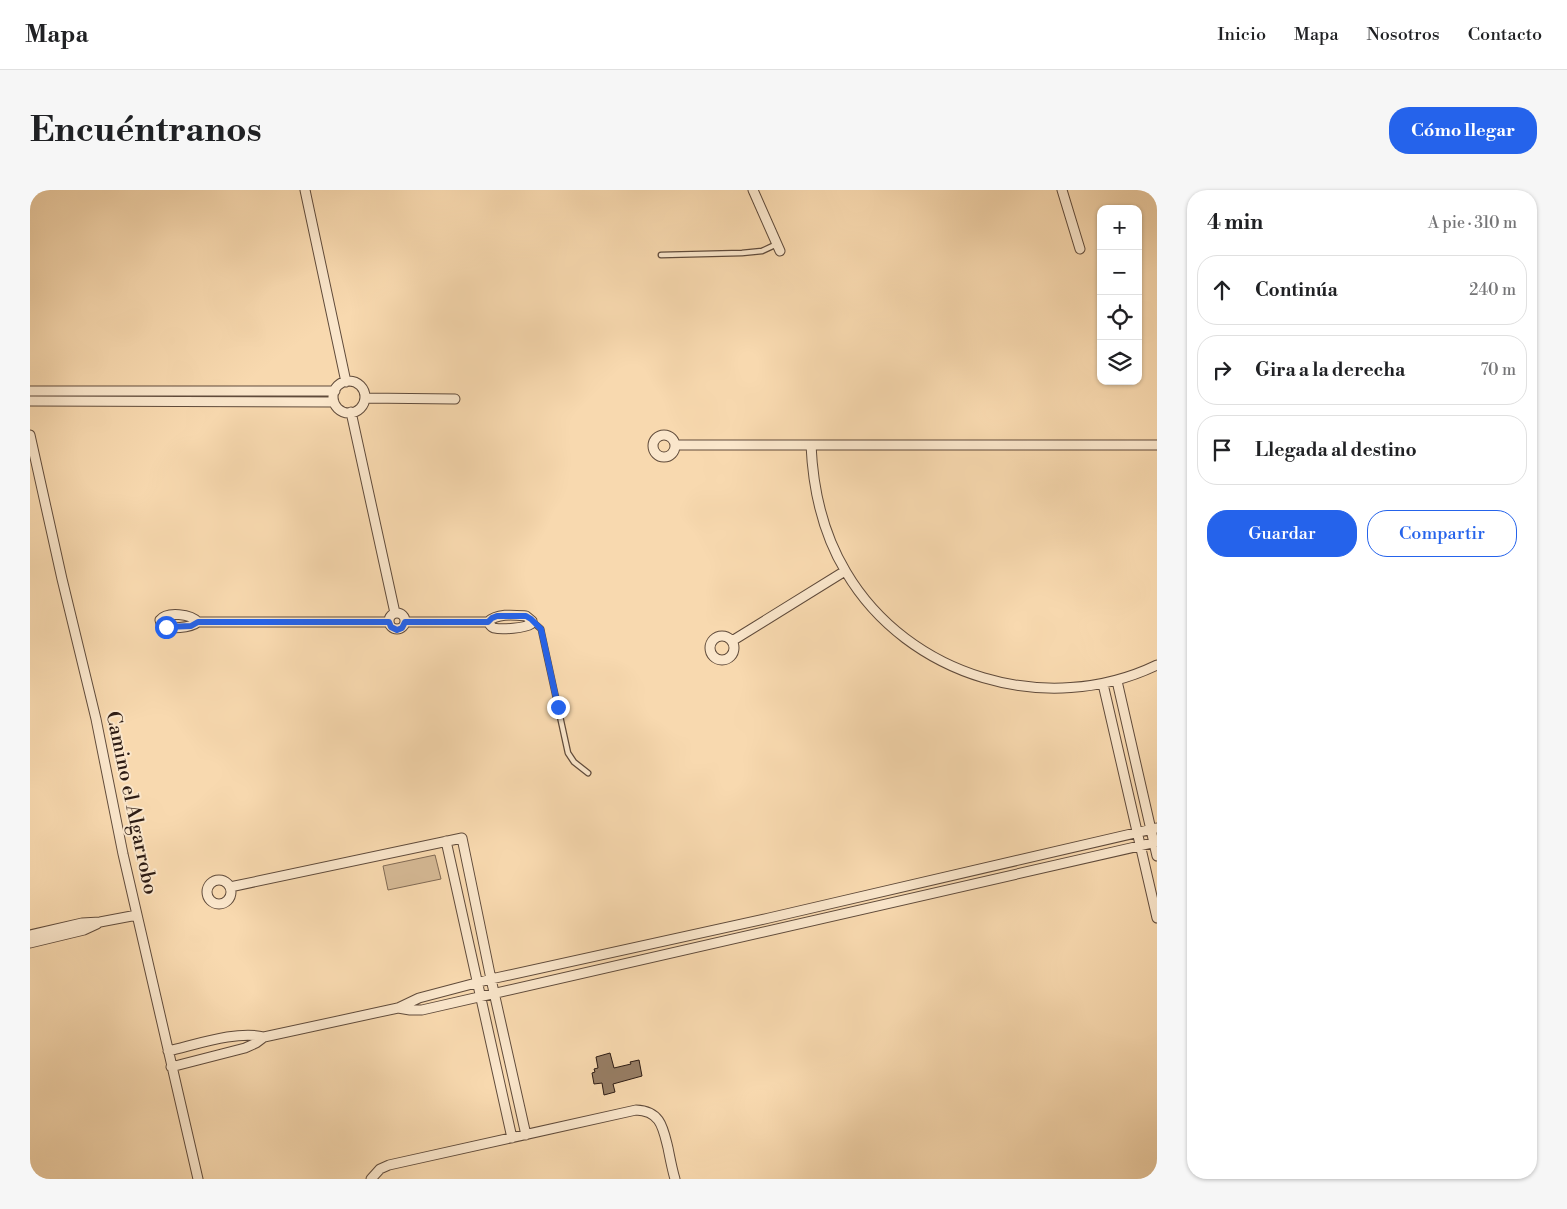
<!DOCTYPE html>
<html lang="es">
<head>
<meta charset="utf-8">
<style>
  :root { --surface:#fff; --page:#f6f6f6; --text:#202124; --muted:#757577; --line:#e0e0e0; --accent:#2563eb }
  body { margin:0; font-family:"Libre Bodoni",serif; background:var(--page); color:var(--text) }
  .controls { position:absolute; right:15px; top:15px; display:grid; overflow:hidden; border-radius:10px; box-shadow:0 1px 4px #0004 }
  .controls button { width:45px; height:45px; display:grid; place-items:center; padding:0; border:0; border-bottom:1px solid var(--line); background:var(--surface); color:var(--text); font:25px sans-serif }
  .stop { position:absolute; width:15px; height:15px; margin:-11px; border:4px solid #2563eb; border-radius:50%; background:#fff }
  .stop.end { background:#2563eb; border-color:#fff; box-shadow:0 1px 5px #0008 }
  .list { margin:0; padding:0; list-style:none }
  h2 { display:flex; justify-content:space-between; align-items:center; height:65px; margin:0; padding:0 20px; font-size:21px }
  h2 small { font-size:16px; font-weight:400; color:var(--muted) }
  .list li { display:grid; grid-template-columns:32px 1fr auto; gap:15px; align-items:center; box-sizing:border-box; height:70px; margin:0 10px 10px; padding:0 10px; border:1px solid var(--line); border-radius:20px }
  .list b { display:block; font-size:19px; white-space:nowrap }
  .list em { font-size:16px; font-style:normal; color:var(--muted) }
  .actions { display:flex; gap:10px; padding:15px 20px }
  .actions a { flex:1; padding:11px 0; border:1px solid var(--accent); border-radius:20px; text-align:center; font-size:18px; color:var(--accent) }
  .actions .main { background:var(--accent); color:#fff }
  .icon { flex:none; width:28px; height:28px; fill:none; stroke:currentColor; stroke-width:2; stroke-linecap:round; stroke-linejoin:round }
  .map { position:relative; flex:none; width:1127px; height:989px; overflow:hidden; border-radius:20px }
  header { display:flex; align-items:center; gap:30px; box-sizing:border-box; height:70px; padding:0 25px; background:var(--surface); border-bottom:1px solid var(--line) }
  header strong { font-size:24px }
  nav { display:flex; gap:28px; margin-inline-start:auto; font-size:18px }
  .intro { display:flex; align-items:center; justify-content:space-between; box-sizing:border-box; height:120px; padding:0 30px }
  h1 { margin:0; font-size:35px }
  .button { padding:12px 22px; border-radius:20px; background:var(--accent); color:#fff; font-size:18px; font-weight:700 }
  main { display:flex; gap:30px; padding:0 30px }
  aside { flex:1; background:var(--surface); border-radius:20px; box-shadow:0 1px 4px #0004 }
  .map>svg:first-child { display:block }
  .green { fill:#d5b995; stroke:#816a54 }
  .building { fill:#977e65; stroke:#2d1c14 }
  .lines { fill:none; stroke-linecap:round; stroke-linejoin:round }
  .service-casing { stroke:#604b3b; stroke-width:7 }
  .minor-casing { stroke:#604b3b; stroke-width:11 }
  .service { stroke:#fae6cb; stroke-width:4.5 }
  .minor { stroke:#fae6cb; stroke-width:9 }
  .route { stroke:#2563eb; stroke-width:6 }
  .labels { text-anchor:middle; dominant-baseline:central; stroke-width:4; stroke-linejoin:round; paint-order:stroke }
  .street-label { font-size:20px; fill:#2d1c14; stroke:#fae6cb }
</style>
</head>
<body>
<header>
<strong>Mapa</strong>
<nav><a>Inicio</a><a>Mapa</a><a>Nosotros</a><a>Contacto</a></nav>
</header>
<div class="intro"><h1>Encuéntranos</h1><a class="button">Cómo llegar</a></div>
<main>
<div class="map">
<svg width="1127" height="989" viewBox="0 0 1127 989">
  <rect width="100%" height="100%" fill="#f8d9af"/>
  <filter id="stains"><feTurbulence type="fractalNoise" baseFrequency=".004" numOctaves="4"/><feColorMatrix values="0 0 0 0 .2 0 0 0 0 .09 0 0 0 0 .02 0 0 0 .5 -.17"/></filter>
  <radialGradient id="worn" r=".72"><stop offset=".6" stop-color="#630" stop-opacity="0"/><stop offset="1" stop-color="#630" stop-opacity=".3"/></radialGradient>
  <path class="green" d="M 405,665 L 411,689 L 358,700 L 353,676 Z"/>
  <path class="building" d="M 580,863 L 584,878 L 601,874 L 600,872 L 609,870 L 612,886 L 583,894 L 585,902 L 574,905 L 572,893 L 564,894 L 562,883 L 565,882 L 564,879 L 568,878 L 566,867 Z"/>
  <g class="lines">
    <defs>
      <path id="service" d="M 631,65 L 712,63 L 732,61 L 747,54
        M 503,432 L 511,439 L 512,444 L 538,563 L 544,572 L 558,583"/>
      <path id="minor" d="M 275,0 L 316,192
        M 723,0 L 750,61
        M 1032,0 L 1050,59
        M303 207a16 16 0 1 1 32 0a16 16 0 1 1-32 0Z
        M 0,201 L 305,201
        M 335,208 L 425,209
        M 0,211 L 304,212
        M 321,222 L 365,423
        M 0,245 L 32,389 L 66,529 L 93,664 L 168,989
        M623 256a11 11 0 1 1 22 0a11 11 0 1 1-22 0Z
        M 645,255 L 1127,255
        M 781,255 C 783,299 793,344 816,382 C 878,487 1017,528 1127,475
        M359 431a8 8 0 1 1 16 0a8 8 0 1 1-16 0Z
        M 168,432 C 161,424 137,421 130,430 L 131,434 C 140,440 160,438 168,432 L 359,432
        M 375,432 L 458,432 C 460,435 461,437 464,438 C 472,440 495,438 501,434 L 502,431 L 496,426 C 484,425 467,423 458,432
        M680 458a12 12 0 1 1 24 0a12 12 0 1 1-24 0Z
        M 702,451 L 815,381
        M 1087,491 L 1127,666
        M 1073,494 L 1127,728
        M 416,651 L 482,948
        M177 702a12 12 0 1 1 24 0a12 12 0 1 1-24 0Z
        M 200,697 L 432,648 L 461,789 L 496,945
        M 0,745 L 52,733 L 70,732 L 107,725
        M 0,753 L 54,740 L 67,734
        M 368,818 L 380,820 L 392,820 L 1127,652
        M 138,861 C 165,855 207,840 234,847 L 368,818 L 389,808 L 461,789 L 739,728 L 1127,638
        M 141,877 L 215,858 L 226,853 L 234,847
        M 341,989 L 350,979 L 359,975 L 606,920 C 631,921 633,938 638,958 C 640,968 642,979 645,989"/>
    </defs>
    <use href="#service" class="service-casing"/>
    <use href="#minor" class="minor-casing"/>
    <use href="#service" class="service"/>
    <use href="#minor" class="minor"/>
  </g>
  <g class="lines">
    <path class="route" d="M 136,437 L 161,436 L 168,432 L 359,432 L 361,437 L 367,440 L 372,438 L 375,432 L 458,432 L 462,428 L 467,426 L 496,426 L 501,429 L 511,439 L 528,517"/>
  </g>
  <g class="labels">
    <g class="street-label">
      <text transform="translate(101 613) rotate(78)">Camino el Algarrobo</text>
    </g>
  </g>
  <rect width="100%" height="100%" filter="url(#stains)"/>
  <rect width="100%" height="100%" fill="url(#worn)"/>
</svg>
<div class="controls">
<button>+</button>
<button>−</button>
<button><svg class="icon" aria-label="locate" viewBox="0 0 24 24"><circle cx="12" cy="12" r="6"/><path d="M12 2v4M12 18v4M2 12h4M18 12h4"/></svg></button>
<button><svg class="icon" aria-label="layers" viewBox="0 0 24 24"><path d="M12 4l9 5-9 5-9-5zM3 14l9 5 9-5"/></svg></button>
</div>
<div class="stop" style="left:136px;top:437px"></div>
<div class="stop end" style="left:528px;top:517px"></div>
</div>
<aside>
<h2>4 min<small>A pie · 310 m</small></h2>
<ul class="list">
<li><svg class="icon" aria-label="ahead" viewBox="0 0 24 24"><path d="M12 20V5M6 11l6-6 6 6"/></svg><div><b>Continúa</b></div><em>240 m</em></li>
<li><svg class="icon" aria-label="right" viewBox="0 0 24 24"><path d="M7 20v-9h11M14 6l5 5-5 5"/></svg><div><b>Gira a la derecha</b></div><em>70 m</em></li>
<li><svg class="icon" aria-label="arrive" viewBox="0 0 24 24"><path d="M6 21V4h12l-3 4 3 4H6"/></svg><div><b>Llegada al destino</b></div></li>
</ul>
<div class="actions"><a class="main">Guardar</a><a>Compartir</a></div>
</aside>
</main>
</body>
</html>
